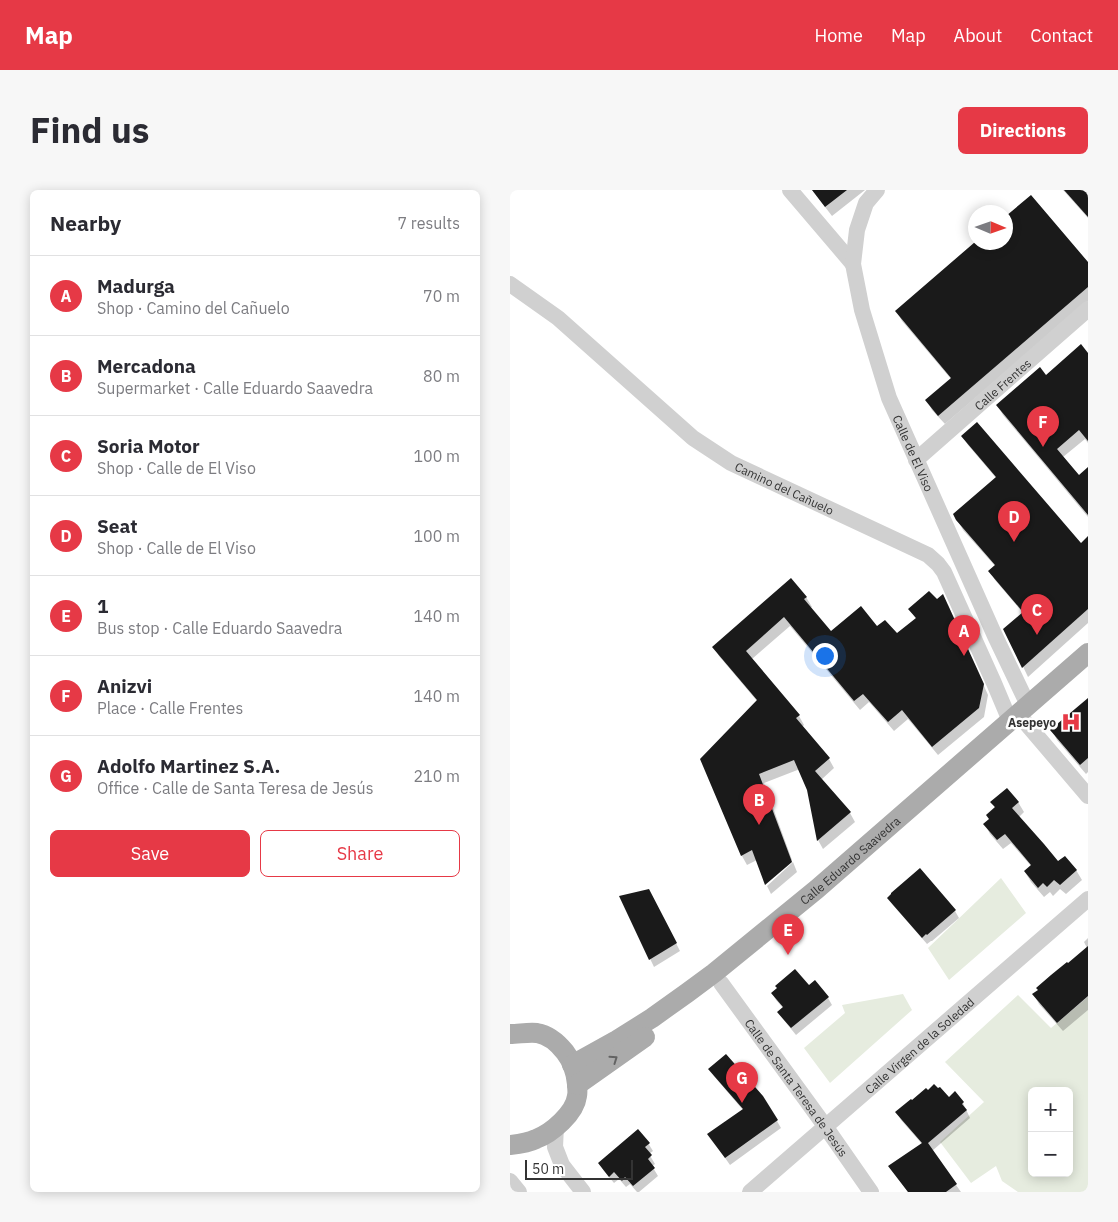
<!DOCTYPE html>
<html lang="en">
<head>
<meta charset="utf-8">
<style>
  :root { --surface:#fff; --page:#f7f7f7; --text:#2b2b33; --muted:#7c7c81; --line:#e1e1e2; --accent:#e63946 }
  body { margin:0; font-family:"IBM Plex Sans",sans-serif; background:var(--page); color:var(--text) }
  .controls { position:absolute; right:15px; bottom:15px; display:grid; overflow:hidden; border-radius:8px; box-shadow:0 2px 12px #0003 }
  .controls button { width:45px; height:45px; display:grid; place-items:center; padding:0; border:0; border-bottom:1px solid var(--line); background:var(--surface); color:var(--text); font:25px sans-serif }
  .compass { position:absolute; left:458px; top:15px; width:45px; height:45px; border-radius:50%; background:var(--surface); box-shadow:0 2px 12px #0003; rotate:92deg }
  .scale { position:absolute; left:15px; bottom:12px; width:108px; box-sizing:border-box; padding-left:5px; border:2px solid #333; border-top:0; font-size:14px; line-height:18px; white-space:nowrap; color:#333; -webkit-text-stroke:4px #fff; paint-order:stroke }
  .you { position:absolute; left:314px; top:465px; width:18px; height:18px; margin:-12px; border:4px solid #fff; border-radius:50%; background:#1a73e8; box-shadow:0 0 0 8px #1a73e833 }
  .badge { display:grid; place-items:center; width:32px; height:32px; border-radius:50%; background:var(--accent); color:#fff; font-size:16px; font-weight:700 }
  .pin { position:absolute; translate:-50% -41px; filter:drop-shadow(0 1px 2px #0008) }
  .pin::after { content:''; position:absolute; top:26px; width:18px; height:15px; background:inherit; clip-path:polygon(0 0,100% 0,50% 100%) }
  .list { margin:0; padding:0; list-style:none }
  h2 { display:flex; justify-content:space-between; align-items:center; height:65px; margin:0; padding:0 20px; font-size:21px }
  h2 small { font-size:16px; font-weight:400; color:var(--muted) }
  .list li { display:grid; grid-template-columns:32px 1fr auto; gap:15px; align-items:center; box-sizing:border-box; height:80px; padding:0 20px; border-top:1px solid var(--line) }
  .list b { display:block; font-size:19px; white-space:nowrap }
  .list p { margin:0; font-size:16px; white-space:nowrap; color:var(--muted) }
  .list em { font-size:16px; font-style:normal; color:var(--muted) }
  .actions { display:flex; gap:10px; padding:15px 20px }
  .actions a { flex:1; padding:11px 0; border:1px solid var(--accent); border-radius:8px; text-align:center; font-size:18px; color:var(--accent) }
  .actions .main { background:var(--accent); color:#fff }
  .map { position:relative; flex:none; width:578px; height:1002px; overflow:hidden; border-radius:8px }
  header { display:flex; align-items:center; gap:30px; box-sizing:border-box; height:70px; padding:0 25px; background:var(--accent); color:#fff }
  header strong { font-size:24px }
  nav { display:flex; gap:28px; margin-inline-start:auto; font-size:18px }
  .intro { display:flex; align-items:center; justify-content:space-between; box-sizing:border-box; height:120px; padding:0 30px }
  h1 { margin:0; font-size:35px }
  .button { padding:12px 22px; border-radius:8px; background:var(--accent); color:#fff; font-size:18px; font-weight:700 }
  main { display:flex; gap:30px; padding:0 30px }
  aside { flex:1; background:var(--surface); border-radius:8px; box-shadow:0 2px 12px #0003 }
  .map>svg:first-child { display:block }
  .green { fill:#e6ecdf; fill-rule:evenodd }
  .shadow { fill:#0003 }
  .building { fill:#1a1a1a }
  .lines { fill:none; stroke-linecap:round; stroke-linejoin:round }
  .minor { stroke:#d0d0d0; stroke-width:16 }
  .major { stroke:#ababab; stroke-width:20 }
  .oneway { stroke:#636363 }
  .labels { text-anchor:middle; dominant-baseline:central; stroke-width:5; stroke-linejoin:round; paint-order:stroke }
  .street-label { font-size:12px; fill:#333; stroke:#fff }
  .poi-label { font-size:12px; font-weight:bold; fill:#333; stroke:#fff; text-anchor:end }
</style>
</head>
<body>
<header>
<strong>Map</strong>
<nav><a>Home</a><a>Map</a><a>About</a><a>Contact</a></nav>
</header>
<div class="intro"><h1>Find us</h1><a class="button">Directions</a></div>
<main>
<aside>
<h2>Nearby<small>7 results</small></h2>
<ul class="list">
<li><span class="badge">A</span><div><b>Madurga</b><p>Shop · Camino del Cañuelo</p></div><em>70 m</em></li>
<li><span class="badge">B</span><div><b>Mercadona</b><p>Supermarket · Calle Eduardo Saavedra</p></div><em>80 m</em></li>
<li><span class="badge">C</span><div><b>Soria Motor</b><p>Shop · Calle de El Viso</p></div><em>100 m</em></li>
<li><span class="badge">D</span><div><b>Seat</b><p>Shop · Calle de El Viso</p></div><em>100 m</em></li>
<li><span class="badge">E</span><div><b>1</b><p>Bus stop · Calle Eduardo Saavedra</p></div><em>140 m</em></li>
<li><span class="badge">F</span><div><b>Anizvi</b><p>Place · Calle Frentes</p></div><em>140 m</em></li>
<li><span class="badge">G</span><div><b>Adolfo Martinez S.A.</b><p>Office · Calle de Santa Teresa de Jesús</p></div><em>210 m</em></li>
</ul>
<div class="actions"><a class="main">Save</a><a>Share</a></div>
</aside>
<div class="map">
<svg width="578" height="1002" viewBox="0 0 578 1002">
  <rect width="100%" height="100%" fill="#fff"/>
  <path class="green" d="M 491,688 L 516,723 L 439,790 L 418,758 Z
    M 393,804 L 402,820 L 320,893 L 294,858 L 335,823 L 332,815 Z
    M 508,805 L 541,838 L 578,807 L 578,1002 L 508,1002 L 492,991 L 486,976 L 461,993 L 430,952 L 474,912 L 435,872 ZM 522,901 L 559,901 L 559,983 L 522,983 Z"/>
  <path class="shadow" d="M 302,0 L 355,0 L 322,26 Z
    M 553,0 L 578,0 L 578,28 Z
    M 521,6 L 578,74 L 578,111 L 435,234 L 422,220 L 417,210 L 441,189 L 392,131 L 387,122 L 496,52 L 496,28 Z
    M 578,165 L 578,253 L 575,249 L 553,267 L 569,286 L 578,279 L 578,327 L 493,225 L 487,215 L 536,187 Z
    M 452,246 L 571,355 L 578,348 L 578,433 L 518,487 L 495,439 L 513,423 L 485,390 L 480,381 L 485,376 L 453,340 L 445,325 L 486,288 L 458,255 Z
    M 296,407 L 302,417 L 300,418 L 321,443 L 367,437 L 387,445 L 406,429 L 400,419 L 426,411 L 438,415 L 478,505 L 474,527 L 428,565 L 398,529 L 384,541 L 359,512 L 350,520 L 280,436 L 242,469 L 289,526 L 294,535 L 292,537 L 319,569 L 324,578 L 311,590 L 340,623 L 345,632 L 313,659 L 308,650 L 299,600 L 290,579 L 254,593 L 282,670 L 256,693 L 247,670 L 237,675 L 232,666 L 192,569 L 247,511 L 209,466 L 204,457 Z
    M 578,509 L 578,582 L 576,584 L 547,550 L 542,540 Z
    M 482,612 L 508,612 L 514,622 L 509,627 L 548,673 L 566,680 L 572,690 L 556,704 L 550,699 L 543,706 L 540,702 L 534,707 L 521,692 L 515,682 L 521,676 L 501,653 L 493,659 L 480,644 L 475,634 L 480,630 L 485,618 Z
    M 283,672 L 287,682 L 261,704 L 257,696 Z
    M 410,680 L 445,721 L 449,728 L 422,751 L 421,751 L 417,754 L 383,715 L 378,708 Z
    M 110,706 L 143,708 L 170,761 L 144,777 Z
    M 578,748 L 578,820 L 553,841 L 529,814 L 524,805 L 577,758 L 574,752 Z
    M 299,797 L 318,808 L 322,815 L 286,845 L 273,829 L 268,822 L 273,818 L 266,810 L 262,803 L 268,798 Z
    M 200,879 L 253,907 L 271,938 L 220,975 L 199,945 L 233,920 L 204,886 Z
    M 438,908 L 453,913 L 460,928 L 422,961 L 451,1002 L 398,1002 L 380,977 L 412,954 L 391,930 L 387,923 Z
    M 138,953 L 143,961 L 139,964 L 145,974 L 142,976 L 148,986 L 129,1002 L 127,1002 L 120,994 L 116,997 L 109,989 L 104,993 L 94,981 L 90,974 Z"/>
  <path class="building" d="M 302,0 L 337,0 L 315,17 Z
    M 554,0 L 578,0 L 578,27 Z
    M 521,5 L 578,72 L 578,97 L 428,226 L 415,210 L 441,188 L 385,121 L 465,52 L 496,52 L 496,26 Z
    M 571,154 L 578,163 L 578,251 L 569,240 L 547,259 L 569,285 L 578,277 L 578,325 L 486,215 L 530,177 L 536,185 Z
    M 467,232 L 571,353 L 578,346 L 578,419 L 512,478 L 493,439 L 513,422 L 478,381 L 485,375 L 446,330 L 443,324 L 486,287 L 451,246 Z
    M 281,388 L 297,407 L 294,409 L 321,441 L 351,416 L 367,436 L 375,430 L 387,443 L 406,428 L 398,419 L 419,401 L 427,409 L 433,404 L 474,494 L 469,518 L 422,557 L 392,520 L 378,532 L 353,504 L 344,511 L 274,427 L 236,461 L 290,525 L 286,528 L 320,568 L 305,581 L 341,622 L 307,651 L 297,600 L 284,570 L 249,584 L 282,672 L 255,695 L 242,660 L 231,666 L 190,569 L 247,510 L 202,457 Z
    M 578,508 L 578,568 L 570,575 L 540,540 Z
    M 497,598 L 509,612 L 502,618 L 534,654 L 548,671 L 555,666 L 567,680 L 550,695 L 544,690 L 537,697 L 533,693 L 528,698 L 514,681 L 521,675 L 495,644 L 487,650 L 473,634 L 479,629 L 476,625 L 485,617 L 480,612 Z
    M 410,678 L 446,720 L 417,745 L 416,744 L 412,748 L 377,708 L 381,704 L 381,703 Z
    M 139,699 L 167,753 L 139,770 L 109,706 Z
    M 578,756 L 578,806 L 547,833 L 522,804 L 528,800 L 526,798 L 541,785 L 557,772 L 558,773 Z
    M 285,779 L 299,795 L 305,790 L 319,807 L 281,838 L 267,822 L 273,817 L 261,803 L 267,798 L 265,796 Z
    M 216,864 L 253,906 L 268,930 L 215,968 L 197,944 L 233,919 L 198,879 Z
    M 424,894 L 428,898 L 430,897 L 439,907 L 445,901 L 454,912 L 452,914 L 457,920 L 418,953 L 447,994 L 436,1002 L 398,1002 L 378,976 L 412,953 L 385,922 L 401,909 L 402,910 L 416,898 L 418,900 Z
    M 128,939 L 140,953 L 135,957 L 142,965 L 138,969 L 145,978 L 123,996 L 115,987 L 112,991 L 104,982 L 99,987 L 88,973 Z"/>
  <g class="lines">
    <g class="minor">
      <path d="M 280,0 L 343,74"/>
      <path id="s1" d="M 367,0 L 356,13 L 347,40 L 343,74 L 352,120 L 379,208 L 485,446 L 518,515"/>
      <path id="s2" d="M 0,94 L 48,128 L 183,248 L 221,273 L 418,365 L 428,374 L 434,382 L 484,493 L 500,531"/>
      <path id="s3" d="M 406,270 L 578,119"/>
      <path d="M 515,532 L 578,606"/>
      <path id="s4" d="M 211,793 L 315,936 L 361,1002"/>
      <path d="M 46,936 L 45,957 L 52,975 L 73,1002"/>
      <path d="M 0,991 L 9,1002"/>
      <path id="s5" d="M 240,1002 L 578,709"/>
    </g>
    <g class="major">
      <path d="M 0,844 C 9,844 18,842 27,843 C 39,845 47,852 55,862 C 62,871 66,883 67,894 C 67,898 68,902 67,906 C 65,923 42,943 26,949 C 18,953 9,954 0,955"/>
      <path id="s6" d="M 62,875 L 107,850 L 142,828 L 177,803 L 204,783 L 307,699 L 578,463"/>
      <path d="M 67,895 L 135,847"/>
    </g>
  </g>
  <defs><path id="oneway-chevron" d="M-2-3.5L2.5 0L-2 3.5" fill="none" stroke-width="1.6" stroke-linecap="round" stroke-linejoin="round" transform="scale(1.25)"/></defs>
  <use class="oneway" href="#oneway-chevron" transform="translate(104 869) rotate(-35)"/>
  <defs>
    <symbol id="hospital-bare" viewBox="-9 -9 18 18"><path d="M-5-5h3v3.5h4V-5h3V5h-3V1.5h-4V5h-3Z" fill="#e63946" stroke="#fff" stroke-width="2.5" paint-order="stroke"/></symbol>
  </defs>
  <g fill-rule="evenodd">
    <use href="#hospital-bare" x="547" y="518" width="28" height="28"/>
  </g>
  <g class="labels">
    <g class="street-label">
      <text stroke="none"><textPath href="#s3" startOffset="115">Calle Frentes</textPath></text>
      <text stroke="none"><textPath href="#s1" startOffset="279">Calle de El Viso</textPath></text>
      <text stroke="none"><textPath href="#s2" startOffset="344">Camino del Cañuelo</textPath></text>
      <text stroke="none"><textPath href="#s6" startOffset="346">Calle Eduardo Saavedra</textPath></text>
      <text stroke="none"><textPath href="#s5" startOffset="224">Calle Virgen de la Soledad</textPath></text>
      <text stroke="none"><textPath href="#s4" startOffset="129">Calle de Santa Teresa de Jesús</textPath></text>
    </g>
    <g class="poi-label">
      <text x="546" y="532">Asepeyo</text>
    </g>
  </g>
</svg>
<div class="controls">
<button>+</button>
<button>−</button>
</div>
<svg class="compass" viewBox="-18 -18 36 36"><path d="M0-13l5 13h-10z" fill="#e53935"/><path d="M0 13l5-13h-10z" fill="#7c7c81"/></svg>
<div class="scale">50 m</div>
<div class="you"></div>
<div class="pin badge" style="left:454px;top:466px">A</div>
<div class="pin badge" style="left:249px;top:635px">B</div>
<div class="pin badge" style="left:527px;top:445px">C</div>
<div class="pin badge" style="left:504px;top:352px">D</div>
<div class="pin badge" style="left:278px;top:765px">E</div>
<div class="pin badge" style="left:533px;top:257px">F</div>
<div class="pin badge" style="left:232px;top:913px">G</div>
</div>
</main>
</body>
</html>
